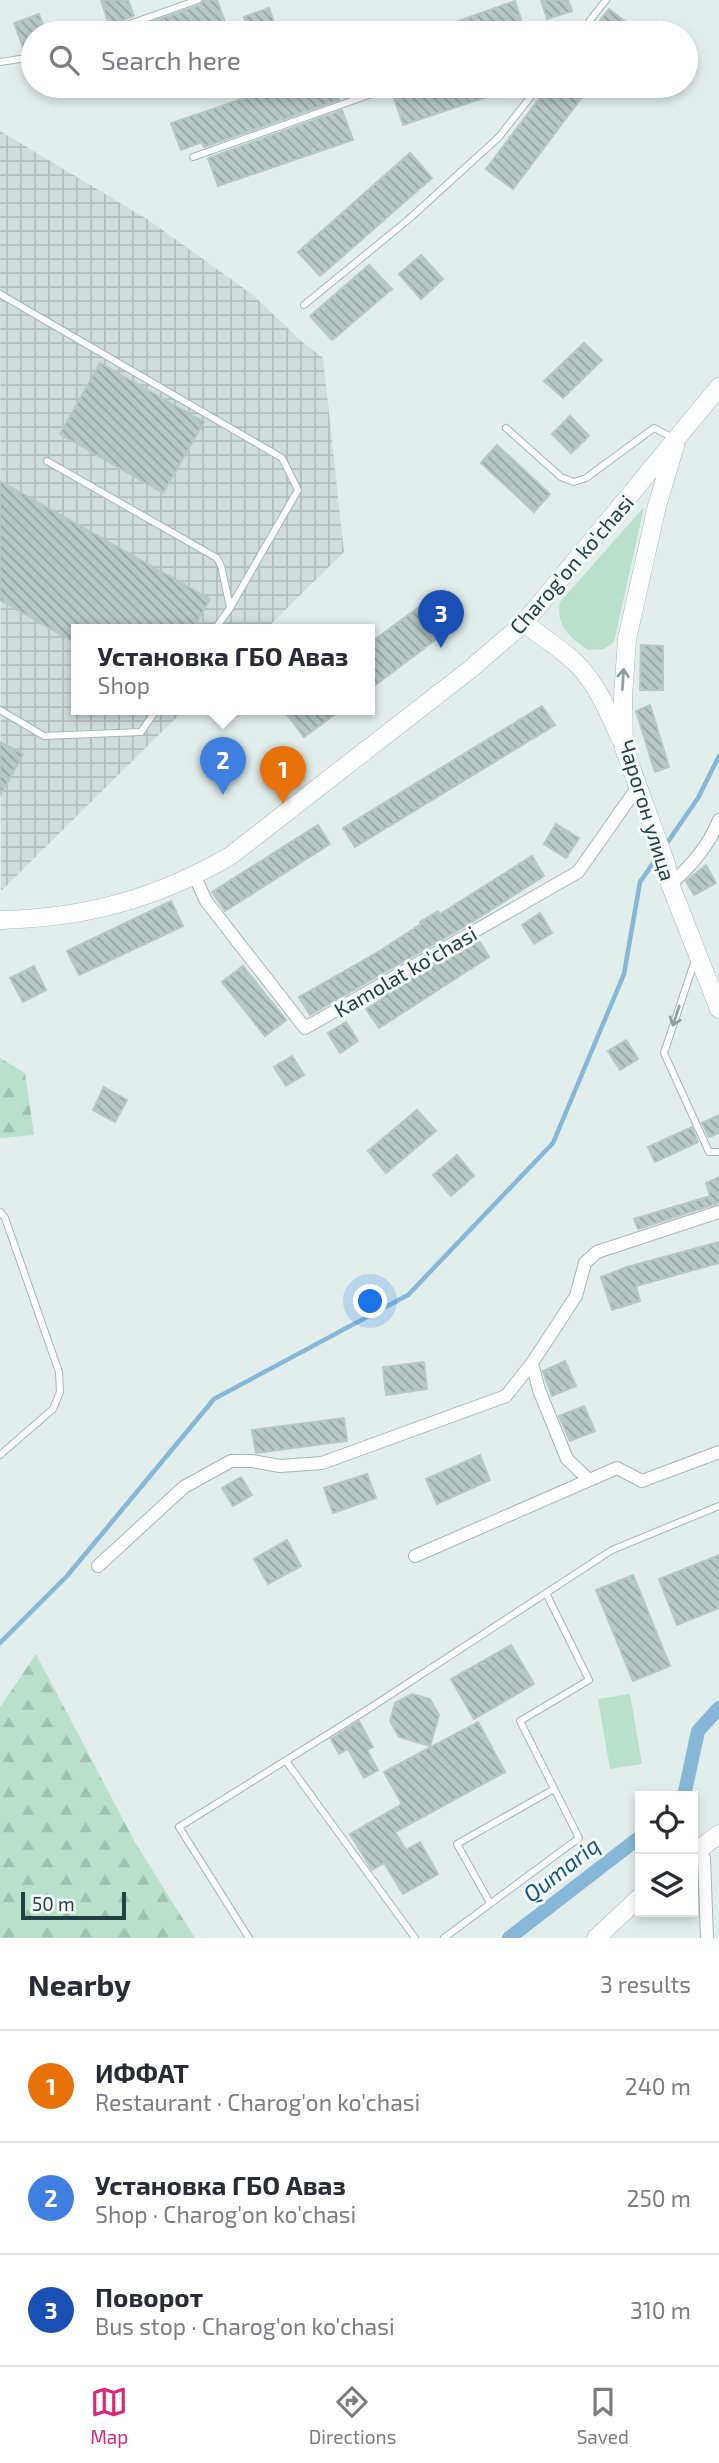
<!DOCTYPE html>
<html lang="en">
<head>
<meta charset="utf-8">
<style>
  :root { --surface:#fff; --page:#f2f2f3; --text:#2b2b33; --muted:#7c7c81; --line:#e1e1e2; --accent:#db2777 }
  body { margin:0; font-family:"Exo 2",sans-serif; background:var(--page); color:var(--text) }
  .controls { position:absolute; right:21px; bottom:21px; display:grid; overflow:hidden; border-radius:0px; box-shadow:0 4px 10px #0003 }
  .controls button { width:63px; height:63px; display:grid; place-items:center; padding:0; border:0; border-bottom:2px solid var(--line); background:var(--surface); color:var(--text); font:35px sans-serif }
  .scale { position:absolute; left:21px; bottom:18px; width:105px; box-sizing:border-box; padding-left:7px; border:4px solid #21403f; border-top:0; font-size:19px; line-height:24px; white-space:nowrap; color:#21403f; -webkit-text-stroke:5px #f3faf8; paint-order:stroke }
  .you { position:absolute; left:371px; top:1302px; width:24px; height:24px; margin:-18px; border:5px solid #fff; border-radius:50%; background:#1a73e8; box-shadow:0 0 0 10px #1a73e833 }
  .badge { display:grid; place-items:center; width:46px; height:46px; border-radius:50%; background:var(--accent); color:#fff; font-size:23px; font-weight:700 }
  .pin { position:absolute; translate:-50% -58px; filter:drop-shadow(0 2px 4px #0008) }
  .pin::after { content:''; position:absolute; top:37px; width:24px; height:21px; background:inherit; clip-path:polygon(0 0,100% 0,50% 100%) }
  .popup { position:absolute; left:71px; top:624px; width:304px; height:91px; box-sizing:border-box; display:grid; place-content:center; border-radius:0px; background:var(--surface); filter:drop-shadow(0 2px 5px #0005); font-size:23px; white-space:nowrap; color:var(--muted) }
  .popup b { font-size:26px; color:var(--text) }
  .popup::after { content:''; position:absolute; left:50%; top:100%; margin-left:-14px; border:14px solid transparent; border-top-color:var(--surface) }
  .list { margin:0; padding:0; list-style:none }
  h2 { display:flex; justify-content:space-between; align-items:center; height:91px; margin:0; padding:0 28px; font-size:30px }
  h2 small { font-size:23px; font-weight:400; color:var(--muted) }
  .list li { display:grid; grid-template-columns:46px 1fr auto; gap:21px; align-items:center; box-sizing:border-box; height:112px; padding:0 28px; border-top:2px solid var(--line) }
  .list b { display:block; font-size:26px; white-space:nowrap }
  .list p { margin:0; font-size:23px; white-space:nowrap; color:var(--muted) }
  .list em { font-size:23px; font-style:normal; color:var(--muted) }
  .icon { flex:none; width:38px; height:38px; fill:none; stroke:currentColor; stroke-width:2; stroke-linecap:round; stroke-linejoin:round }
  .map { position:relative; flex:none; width:719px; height:1938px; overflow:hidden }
  .search { position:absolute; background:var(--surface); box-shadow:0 4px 10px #0003; left:21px; right:21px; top:21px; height:77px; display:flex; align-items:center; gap:18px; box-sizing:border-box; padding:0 24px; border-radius:38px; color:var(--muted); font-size:26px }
  .sheet { height:427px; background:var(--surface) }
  nav { display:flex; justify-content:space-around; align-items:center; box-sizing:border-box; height:98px; border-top:2px solid var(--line); background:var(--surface); font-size:19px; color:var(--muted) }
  nav a { display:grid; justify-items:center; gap:4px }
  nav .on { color:var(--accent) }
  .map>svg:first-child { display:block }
  .industrial { fill:url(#industrial-grid) }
  .grass { fill:#b9e0cd }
  .forest { fill:url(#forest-firs) }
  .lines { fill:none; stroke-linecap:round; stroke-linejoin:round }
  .stream { stroke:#86b7d7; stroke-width:4.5 }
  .canal { stroke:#86b7d7; stroke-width:14 }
  .building { fill:url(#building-back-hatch); stroke:#b4c8c4; stroke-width:2 }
  .service-casing { stroke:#a4b6b4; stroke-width:8 }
  .minor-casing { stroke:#a4b6b4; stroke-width:14 }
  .secondary-casing { stroke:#a0bab7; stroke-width:19 }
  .service { stroke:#fff; stroke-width:6 }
  .minor { stroke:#fff; stroke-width:12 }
  .secondary { stroke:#fff; stroke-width:18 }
  .oneway { stroke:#90a09f }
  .labels { text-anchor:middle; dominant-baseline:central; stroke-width:6; stroke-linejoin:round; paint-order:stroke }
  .street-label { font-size:21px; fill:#21403f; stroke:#f3faf8 }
  .water-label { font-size:23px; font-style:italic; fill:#165581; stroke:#f3faf8 }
</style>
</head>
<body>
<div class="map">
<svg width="719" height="1938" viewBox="0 0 719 1938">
  <defs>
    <pattern id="industrial-grid" width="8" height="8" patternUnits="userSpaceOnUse" patternTransform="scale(1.75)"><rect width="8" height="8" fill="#d0dedb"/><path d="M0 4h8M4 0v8" fill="none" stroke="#b2c0bd"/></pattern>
    <pattern id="forest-firs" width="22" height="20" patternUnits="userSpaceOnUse" patternTransform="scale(1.75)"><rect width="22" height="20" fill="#b9e0cd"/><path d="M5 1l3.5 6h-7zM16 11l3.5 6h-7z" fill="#9fc1b1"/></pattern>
    <pattern id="building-back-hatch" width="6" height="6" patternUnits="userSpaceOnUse" patternTransform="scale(1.75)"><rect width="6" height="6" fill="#b7c9c5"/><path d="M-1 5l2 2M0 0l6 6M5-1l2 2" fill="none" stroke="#94a5a1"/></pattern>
  </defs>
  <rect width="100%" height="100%" fill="#e2eeeb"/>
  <path class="industrial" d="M 0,131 L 147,219 L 253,295 L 300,340 L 323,358 L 344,552 L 266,629 L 76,629 L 76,709 L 185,709 L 1,891 Z"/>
  <path class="grass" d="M 644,507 L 614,642 L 604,649 L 588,650 C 571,639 555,625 560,602 Z
    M 630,1694 L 642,1764 L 610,1769 L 598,1699 Z"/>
  <path class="forest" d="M 0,1058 L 25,1073 L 34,1135 L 0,1138 Z
    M 36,1654 L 136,1844 L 195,1938 L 0,1938 L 0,1707 Z"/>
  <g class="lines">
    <path class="stream" d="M 665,846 L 698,798 L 719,756
      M 0,1643 L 67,1576 L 214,1399 L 408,1295 L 553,1143 L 624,974 L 640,882 L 658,856"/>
    <path class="canal" d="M 684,1796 L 698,1731 L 719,1708
      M 509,1938 L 640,1837"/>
  </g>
  <path class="building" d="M 101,0 L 128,0 L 134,16 L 109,25 Z
    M 204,0 L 217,0 L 226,25 L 202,33 L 120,33 L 200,5 Z
    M 541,0 L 568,0 L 572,11 L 547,19 Z
    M 515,1 L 524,28 L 508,33 L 430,33 L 430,31 Z
    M 269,8 L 278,33 L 250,33 L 244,17 Z
    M 609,9 L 640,33 L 590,33 Z
    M 39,14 L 46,33 L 33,33 L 33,46 L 24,50 L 14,23 Z
    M 281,86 L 334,86 L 339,100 L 204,147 L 202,142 L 181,150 L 171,123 Z
    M 430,86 L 512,86 L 513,88 L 403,125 L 394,98 Z
    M 549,86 L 567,86 L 582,97 L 513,189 L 486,169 Z
    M 342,110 L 353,140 L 218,186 L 208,158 Z
    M 410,153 L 432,178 L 320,276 L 298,252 Z
    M 421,255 L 443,279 L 421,299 L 399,274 Z
    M 369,265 L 392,289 L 332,340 L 310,316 Z
    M 584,343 L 602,360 L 563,398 L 544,381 Z
    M 100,363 L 204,422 L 163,493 L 60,434 Z
    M 570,416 L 589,436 L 571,453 L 552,434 Z
    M 497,445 L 550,494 L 534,512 L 481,463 Z
    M 0,481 L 210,599 L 193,629 L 76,629 L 76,643 L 0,600 Z
    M 433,597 L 455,625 L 370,689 L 370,643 Z
    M 641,645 L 663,646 L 663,690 L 640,690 Z
    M 650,705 L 669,767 L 655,772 L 636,711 Z
    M 542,706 L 555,725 L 355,847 L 343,828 Z
    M 283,709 L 342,709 L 304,737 Z
    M 0,742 L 23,754 L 0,796 Z
    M 556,824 L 579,838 L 566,858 L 544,844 Z
    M 318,825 L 330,844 L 225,911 L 212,892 Z
    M 532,856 L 544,876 L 469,924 L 310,1015 L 299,997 L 378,952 L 421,924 L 420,922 L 438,911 L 440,914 Z
    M 706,865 L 716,883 L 694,895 L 686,881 Z
    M 171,901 L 183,926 L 79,975 L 67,951 Z
    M 540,913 L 552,933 L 534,944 L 522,925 Z
    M 478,939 L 489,957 L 379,1028 L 366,1009 L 382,999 L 380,995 Z
    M 34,966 L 46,990 L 23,1002 L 10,978 Z
    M 243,966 L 286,1020 L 265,1036 L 222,982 Z
    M 346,1022 L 358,1041 L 340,1053 L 328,1033 Z
    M 626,1040 L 638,1059 L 620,1070 L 608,1051 Z
    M 292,1056 L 304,1075 L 286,1086 L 274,1067 Z
    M 104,1087 L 127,1100 L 115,1122 L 93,1110 Z
    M 417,1110 L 436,1131 L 386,1173 L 368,1151 Z
    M 719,1115 L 719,1133 L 709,1137 L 702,1123 Z
    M 692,1127 L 698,1142 L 655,1162 L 648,1147 Z
    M 457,1155 L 474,1176 L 451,1196 L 433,1175 Z
    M 719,1177 L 719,1203 L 638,1229 L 634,1219 L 710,1196 L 706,1183 Z
    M 719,1242 L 719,1263 L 636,1286 L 640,1301 L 612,1310 L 601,1277 L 627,1267 Z
    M 565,1361 L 576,1386 L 552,1396 L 543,1371 Z
    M 424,1362 L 427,1389 L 386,1395 L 383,1367 Z
    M 584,1406 L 595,1431 L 570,1441 L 559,1416 Z
    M 344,1418 L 347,1441 L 256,1453 L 252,1430 Z
    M 480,1455 L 490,1480 L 437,1504 L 426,1479 Z
    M 367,1474 L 376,1498 L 333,1513 L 324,1488 Z
    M 241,1477 L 252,1495 L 233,1506 L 222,1488 Z
    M 287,1540 L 301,1566 L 268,1584 L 254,1559 Z
    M 719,1555 L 719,1608 L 677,1625 L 659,1579 Z
    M 633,1575 L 670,1666 L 633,1681 L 596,1590 Z
    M 511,1645 L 534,1684 L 474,1719 L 451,1679 Z
    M 412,1694 L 430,1699 L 439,1715 L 430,1746 L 399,1737 L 390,1721 L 395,1703 Z
    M 359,1721 L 373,1747 L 367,1750 L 378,1770 L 364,1778 L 348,1749 L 339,1754 L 331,1739 Z
    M 478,1722 L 505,1772 L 395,1832 L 406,1850 L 420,1842 L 438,1874 L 403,1894 L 384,1863 L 372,1870 L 350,1834 L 402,1804 L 384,1772 Z"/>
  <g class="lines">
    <defs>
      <path id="service" d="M 104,33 L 198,0
        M 543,33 L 548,31 L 566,33
        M 580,33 L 606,0
        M 0,62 L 33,57
        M 193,157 L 394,86
        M 0,294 L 282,458 L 298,490 L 230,608 L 215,629
        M 304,305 L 409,219 L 499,137 L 539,86
        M 506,428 L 561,477 L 574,482 L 586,478 L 654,428 L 675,439
        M 47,461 L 217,558 L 221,566 L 230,607
        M 0,710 L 44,736 L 141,732 L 157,709
        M 695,960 L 664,1053 L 709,1152 L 719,1152
        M 0,1212 L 5,1218 L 59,1372 L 60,1392 L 53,1409 L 0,1455
        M 286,1761 L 415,1938
        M 490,1903 L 457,1844 L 554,1789
        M 249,1938 L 179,1827 L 370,1708 L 612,1550 L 719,1506
        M 444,1938 L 579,1838 L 520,1721 L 589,1680 L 546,1593"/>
      <path id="minor" d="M 195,877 L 206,901 L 305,1028 L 578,872 L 637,788
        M 670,884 C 692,866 708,847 719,820
        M 532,1363 L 539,1390 L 567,1459 L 589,1480
        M 415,1556 L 617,1468 L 642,1481 L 719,1452
        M 98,1566 L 184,1487 L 231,1461 L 252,1461 L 280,1466 L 322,1463 L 506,1396 L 532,1363 L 576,1296 L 585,1263 L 597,1252 L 719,1212
        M 699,1849 L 704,1858 L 707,1938"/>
      <path id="secondary" d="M 675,446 L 657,506 L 627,639 L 623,697 L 624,748 L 666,864 L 670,884 L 719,1009
        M 524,623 C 541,636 560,648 576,663 C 597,684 608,711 620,738
        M 0,920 C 85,918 156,899 230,856 L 468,671 L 524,623 L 719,387
        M 693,1854 L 719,1834
        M 596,1938 L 640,1897"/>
    </defs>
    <use href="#service" class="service-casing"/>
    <use href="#minor" class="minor-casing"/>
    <use href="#secondary" class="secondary-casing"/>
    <use href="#service" class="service"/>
    <use href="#minor" class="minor"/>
    <use href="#secondary" class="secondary"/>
  </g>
  <defs><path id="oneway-shaft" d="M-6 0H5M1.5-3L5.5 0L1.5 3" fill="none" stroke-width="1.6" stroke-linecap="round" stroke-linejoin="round" transform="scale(1.75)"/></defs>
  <g class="oneway">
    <use href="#oneway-shaft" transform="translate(623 679) rotate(-87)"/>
    <use href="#oneway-shaft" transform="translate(676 1016) rotate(108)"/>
  </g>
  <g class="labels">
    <g class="street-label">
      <text transform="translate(571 564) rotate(-49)">Charog'on ko'chasi</text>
      <text transform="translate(648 810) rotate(73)">Чарогон улица</text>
      <text transform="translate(405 971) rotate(-30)">Kamolat ko'chasi</text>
    </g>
    <g class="water-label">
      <text transform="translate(561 1869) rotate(-38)">Qumariq</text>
    </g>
  </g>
</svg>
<div class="controls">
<button><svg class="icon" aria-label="locate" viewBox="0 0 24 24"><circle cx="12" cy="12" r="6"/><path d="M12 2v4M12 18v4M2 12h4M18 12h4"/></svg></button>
<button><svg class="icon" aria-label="layers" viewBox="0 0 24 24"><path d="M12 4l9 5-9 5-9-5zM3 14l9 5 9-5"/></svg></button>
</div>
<div class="scale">50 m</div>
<div class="you"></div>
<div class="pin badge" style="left:283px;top:804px;background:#e8710a">1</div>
<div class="pin badge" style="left:223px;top:795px;background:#3f7fe0">2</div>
<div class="popup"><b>Установка ГБО Аваз</b>Shop</div>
<div class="pin badge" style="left:441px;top:648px;background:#1a4fb4">3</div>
<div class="search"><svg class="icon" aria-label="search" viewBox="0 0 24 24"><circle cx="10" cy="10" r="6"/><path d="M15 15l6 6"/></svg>Search here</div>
</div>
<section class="sheet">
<h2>Nearby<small>3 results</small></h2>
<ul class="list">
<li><span class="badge" style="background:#e8710a">1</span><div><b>ИФФАТ</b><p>Restaurant · Charog'on ko'chasi</p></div><em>240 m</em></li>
<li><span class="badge" style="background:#3f7fe0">2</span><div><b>Установка ГБО Аваз</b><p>Shop · Charog'on ko'chasi</p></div><em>250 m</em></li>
<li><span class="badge" style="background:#1a4fb4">3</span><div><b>Поворот</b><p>Bus stop · Charog'on ko'chasi</p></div><em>310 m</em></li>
</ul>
</section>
<nav>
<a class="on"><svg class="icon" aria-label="map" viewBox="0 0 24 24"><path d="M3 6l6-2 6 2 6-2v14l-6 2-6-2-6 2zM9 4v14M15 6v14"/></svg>Map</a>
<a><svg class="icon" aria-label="directions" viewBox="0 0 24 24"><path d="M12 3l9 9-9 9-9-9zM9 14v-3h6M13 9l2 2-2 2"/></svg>Directions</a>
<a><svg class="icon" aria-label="saved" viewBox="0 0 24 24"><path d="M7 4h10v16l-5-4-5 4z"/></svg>Saved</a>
</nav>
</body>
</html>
